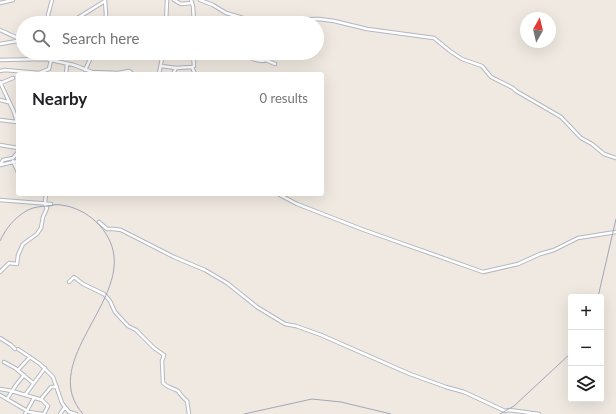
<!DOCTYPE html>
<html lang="en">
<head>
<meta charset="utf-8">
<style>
  :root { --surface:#fff; --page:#f6f6f6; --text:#202124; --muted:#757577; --line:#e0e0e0 }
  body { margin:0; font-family:Lato,sans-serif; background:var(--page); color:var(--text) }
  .controls { position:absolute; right:12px; bottom:12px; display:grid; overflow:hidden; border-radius:4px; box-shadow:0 4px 16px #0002 }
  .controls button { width:36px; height:36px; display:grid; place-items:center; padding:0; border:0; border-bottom:1px solid var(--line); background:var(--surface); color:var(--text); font:20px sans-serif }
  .compass { position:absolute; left:520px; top:12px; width:36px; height:36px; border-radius:50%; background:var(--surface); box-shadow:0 4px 16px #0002; rotate:8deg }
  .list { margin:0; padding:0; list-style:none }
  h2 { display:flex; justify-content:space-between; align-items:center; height:52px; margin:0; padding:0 16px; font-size:17px }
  h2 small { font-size:13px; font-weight:400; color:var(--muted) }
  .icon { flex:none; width:22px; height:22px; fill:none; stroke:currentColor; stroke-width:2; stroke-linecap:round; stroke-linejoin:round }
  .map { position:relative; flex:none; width:616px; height:414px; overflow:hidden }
  .search { position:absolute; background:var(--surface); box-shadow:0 4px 16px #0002; left:16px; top:16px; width:308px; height:44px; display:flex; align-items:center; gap:10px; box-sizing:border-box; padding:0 14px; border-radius:22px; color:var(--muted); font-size:15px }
  .panel { position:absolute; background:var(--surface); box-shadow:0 4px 16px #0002; left:16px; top:72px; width:308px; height:124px; border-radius:4px }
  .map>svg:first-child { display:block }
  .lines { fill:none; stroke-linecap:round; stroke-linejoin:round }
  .minor-casing { stroke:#b4b7c1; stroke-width:4.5 }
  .minor { stroke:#fff; stroke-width:2.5 }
  .rail { stroke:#a3a6b8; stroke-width:1 }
</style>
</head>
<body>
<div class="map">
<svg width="616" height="414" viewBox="0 0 616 414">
  <rect width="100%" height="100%" fill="#efe9e1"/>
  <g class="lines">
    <defs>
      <path id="minor" d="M 174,0 L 181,4 L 192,3
        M 191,0 L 193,6 L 194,23
        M 200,0 L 213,5 L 226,13 L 243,18 L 273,20 L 319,19 L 334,21 L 367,29 L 434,38 L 450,51 L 462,59 L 482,66 L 491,77 L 513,88 L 516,91 L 561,117 L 581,138 L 592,144 L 604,154 L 616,158
        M 0,3 L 13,0
        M 105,22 L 110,23
        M 50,23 L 48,15 L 52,0
        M 62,23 L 76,19 L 105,1
        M 104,23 L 106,15 L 105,0
        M 166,23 L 167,0
        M 0,30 L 22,40
        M 0,44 L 23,40
        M 222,53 C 232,57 231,54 238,54 C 247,54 258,64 266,60 L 275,64
        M 193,57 L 215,53
        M 0,60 L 46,59 L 74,65 L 92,72 L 118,73 L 129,71 L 133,74
        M 161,66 L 176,68 L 192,67 L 194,66 L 193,53
        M 192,67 L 195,74
        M 85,70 L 93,53
        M 0,71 L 5,70 L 39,73 L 49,69 L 51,60
        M 66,74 L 67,64
        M 159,74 L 163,53
        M 173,74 L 176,68
        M 0,82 L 14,112 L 17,122
        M 1,83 L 13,78
        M 0,100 L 8,102
        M 0,120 L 17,122
        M 0,145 L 18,148
        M 13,161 L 18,172
        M 0,165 L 3,160 L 13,158 L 18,152
        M 0,165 L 18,161
        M 278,194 L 297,204 L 364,230 L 483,272 L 518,264 L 540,254 L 554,250 L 578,238 L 616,232
        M 0,200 L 51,204
        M 45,203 L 46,194
        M 99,222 L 107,229 L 114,229 L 121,230 L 174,257 L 205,270 L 227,283 L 257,307 L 285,324 L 296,326 L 321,335 L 410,374 L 446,387 L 464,392 L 505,411 L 509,410 L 539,414
        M 0,272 L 9,263 L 17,264 L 18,255 L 23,244 L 37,234 L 41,228 L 43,217 L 47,208 L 44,203
        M 69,282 L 74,277 L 83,284 L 104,294 L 110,301 L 115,312 L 128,326 L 136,330 L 154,348 L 164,355 L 162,361 L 163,383 C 168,388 173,388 178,391 C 181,395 183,398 187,401 L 189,414
        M 0,338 L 11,345 L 15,349
        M 18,349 L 40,364 L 53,377 L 62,403 L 69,412 L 76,414
        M 4,362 L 15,368 L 33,383
        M 18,370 L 30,357
        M 0,389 L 12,391
        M 12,391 L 42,400 L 48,406 L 44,414
        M 0,395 L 29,412 L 42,414
        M 25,395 L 45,368
        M 7,399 L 16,385 L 24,375
        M 41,399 L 51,387 L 57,387
        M 25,414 L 34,398
        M 60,414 L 65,407"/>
    </defs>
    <use href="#minor" class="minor-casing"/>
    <use href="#minor" class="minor"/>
    <path class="rail" d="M 0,241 C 6,228 15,217 28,210 C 34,207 42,206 49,206 C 53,205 57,204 61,205 C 87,208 111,230 114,256 C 120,308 40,366 83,414
      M 598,297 L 616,219
      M 244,414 L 312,399 L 341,402 L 391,414
      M 500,414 L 514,406 L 571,353"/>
  </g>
</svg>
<div class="controls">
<button>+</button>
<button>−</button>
<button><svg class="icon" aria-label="layers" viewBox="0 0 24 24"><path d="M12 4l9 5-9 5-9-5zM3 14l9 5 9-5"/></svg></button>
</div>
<svg class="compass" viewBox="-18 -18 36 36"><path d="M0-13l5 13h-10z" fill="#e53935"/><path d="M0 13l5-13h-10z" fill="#757577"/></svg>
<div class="search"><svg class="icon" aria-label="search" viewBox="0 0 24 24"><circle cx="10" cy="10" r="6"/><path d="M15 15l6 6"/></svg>Search here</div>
<section class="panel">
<h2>Nearby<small>0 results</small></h2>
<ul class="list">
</ul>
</section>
</div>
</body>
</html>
